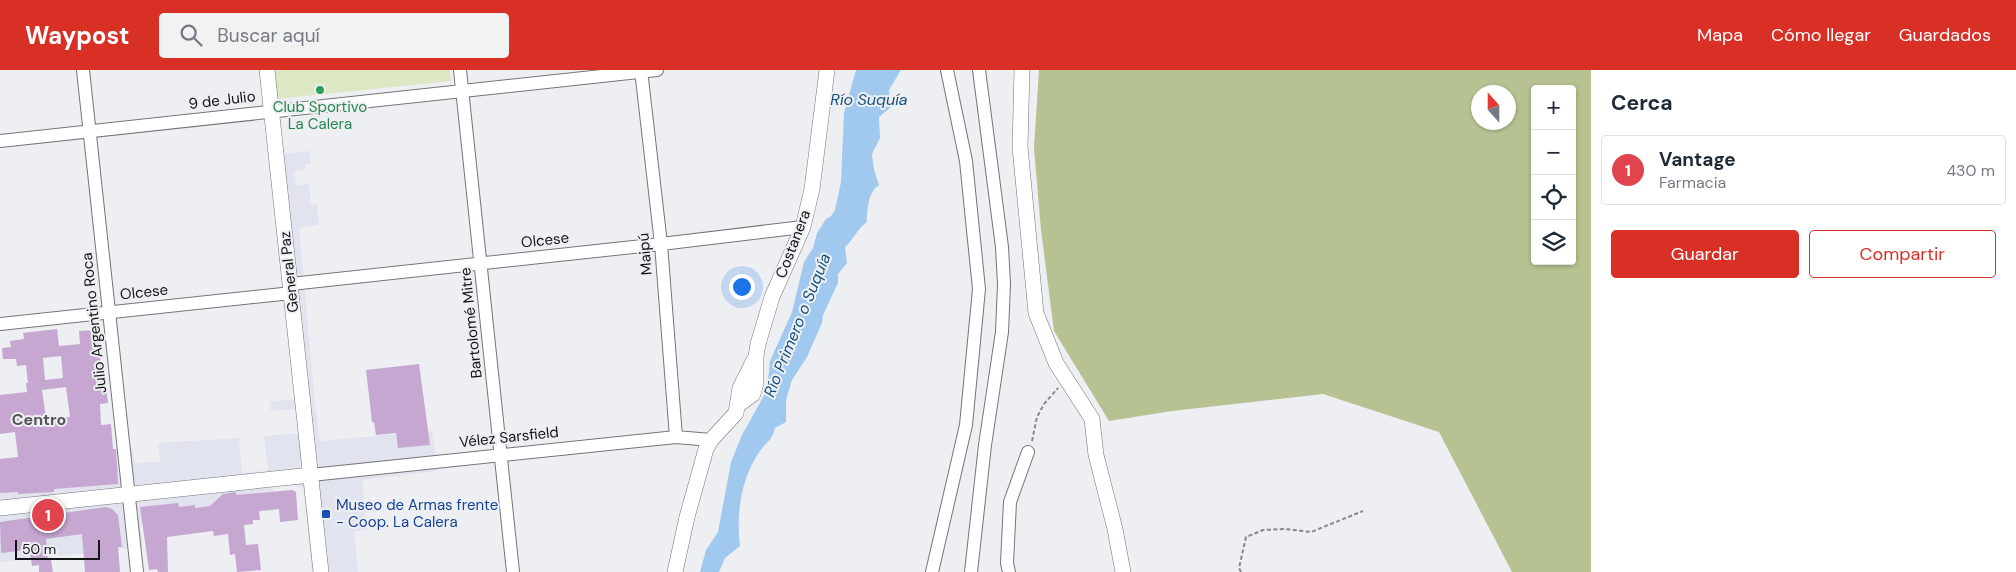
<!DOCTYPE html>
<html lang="es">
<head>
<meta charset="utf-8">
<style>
  :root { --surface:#fff; --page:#f2f2f3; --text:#1f2937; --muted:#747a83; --line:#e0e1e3; --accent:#d93025 }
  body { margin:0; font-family:"DM Sans",sans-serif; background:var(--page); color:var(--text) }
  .controls { position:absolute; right:15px; top:15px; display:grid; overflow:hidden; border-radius:5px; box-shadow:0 1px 4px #0004 }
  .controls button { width:45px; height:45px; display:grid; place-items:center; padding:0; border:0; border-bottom:1px solid var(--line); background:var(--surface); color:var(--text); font:25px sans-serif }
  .compass { position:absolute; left:1471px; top:15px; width:45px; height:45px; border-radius:50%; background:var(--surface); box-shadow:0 1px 4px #0004; rotate:339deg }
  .scale { position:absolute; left:15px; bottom:12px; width:85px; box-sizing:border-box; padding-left:5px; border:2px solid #131415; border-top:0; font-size:14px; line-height:18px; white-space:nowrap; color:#131415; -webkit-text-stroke:4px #eeeff3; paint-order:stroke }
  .you { position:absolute; left:741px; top:216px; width:18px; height:18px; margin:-12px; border:4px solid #fff; border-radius:50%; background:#1a73e8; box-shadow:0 0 0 8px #1a73e833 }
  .badge { display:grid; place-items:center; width:32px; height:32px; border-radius:50%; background:var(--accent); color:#fff; font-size:16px; font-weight:700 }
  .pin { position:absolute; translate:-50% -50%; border:2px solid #fff; box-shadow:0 1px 5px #0006 }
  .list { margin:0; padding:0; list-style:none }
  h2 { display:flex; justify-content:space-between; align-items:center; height:65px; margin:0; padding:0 20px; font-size:21px }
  h2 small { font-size:16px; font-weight:400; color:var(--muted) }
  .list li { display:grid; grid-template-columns:32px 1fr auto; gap:15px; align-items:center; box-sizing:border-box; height:70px; margin:0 10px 10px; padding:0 10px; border:1px solid var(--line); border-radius:5px }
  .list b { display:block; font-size:19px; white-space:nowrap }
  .list p { margin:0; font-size:16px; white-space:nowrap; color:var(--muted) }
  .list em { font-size:16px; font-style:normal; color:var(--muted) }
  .actions { display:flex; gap:10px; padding:15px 20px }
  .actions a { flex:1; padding:11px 0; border:1px solid var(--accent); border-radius:5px; text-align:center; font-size:18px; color:var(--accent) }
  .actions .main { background:var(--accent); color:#fff }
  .icon { flex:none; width:28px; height:28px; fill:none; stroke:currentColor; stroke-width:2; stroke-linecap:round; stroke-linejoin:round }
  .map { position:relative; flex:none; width:1591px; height:502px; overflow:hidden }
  header { display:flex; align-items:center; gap:30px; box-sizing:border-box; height:70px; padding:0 25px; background:var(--accent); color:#fff }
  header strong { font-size:24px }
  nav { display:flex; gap:28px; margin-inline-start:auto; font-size:18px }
  .search { width:350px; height:45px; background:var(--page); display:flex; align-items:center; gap:12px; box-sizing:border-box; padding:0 18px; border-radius:5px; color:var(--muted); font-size:19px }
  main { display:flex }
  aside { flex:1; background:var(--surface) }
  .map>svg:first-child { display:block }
  .built { fill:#e1e3ef }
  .green { fill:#dde7c3 }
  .forest { fill:#b6c291; fill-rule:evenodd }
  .water { fill:#a1c9ef }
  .building { fill:#c6a7d1; fill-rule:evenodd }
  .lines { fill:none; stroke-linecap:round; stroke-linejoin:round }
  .minor-casing { stroke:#757579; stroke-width:14 }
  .tertiary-casing { stroke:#757579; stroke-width:16 }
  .path { stroke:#87888b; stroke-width:2; stroke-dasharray:4 2.5; stroke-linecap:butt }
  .minor { stroke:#fff; stroke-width:12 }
  .tertiary { stroke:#fff; stroke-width:15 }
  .leisure-dot { fill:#2e9e5b; stroke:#eeeff3; stroke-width:2 }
  .transit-dot { fill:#1a4fb4; stroke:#eeeff3; stroke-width:2 }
  .labels { text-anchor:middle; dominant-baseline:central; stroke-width:4; stroke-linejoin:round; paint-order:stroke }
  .street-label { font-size:15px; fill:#131415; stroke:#eeeff3 }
  .leisure-label { font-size:15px; fill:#27864d; stroke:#eeeff3 }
  .transit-label { font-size:15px; fill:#164399; stroke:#eeeff3; text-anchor:start }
  .water-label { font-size:16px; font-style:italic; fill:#11507e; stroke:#eeeff3 }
  .neighbourhood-label { font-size:16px; font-weight:bold; fill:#535458; stroke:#eeeff3 }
</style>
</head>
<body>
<header>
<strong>Waypost</strong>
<div class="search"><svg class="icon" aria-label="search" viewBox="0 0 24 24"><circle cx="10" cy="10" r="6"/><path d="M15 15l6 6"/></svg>Buscar aquí</div>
<nav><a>Mapa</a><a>Cómo llegar</a><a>Guardados</a></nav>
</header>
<main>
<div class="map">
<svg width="1591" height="502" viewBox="0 0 1591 502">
  <rect width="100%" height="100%" fill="#eeeff3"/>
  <path class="built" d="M 309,81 L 311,93 L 305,94 L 305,100 L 294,101 L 296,115 L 309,114 L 311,135 L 317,134 L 319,155 L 299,158 L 315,335 L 320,371 L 432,361 L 438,401 L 362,410 L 367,460 L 354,461 L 358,502 L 312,502 L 304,422 L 301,417 L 291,414 L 273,416 L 275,440 L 140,455 L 143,477 L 0,492 L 0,395 L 99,380 L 120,379 L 133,379 L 135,393 L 160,392 L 158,373 L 239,368 L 242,403 L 268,401 L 264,366 L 302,363 L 299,339 L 271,341 L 270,332 L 296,329 L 269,85 Z"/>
  <path class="green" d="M 273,0 L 450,0 L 451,11 L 276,29 Z"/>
  <path class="forest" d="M 1039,0 L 1591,0 L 1591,502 L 1512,502 L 1439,362 L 1323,324 L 1172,341 L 1109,351 L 1054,261 L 1041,160 L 1034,78 ZM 1535,19 L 1572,19 L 1572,191 L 1535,191 ZM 1478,22 L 1508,22 L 1508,52 L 1478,52 Z"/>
  <path class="water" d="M 856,0 L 901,0 L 889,20 L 891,37 L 879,47 L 880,68 L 872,84 L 874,100 L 879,115 C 868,122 867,140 867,152 C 857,159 854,169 845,177 L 847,193 L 838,204 L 838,213 L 823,245 L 822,253 L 807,287 L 792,310 L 786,330 L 786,352 L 775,358 C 772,371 767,371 760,381 C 741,408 736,443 740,476 L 725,488 L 719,502 L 700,502 L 706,480 L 718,462 L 731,392 L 742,365 L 767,320 L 770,291 L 792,242 L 804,192 L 813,178 L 817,163 L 826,149 L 831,146 L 835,140 L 841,112 L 844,43 Z"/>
  <path class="building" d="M 57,259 L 59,276 L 80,274 L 79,261 L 98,260 L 101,295 L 103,295 L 108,333 L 100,334 L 101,355 L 111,354 L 113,379 L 116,379 L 118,414 L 54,419 L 54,422 L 18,424 L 18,422 L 0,423 L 0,389 L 18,387 L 15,362 L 0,364 L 0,325 L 27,322 L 26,313 L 28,313 L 26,295 L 17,296 L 16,289 L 3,289 L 2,278 L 11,277 L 10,271 L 24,269 L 23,263 ZM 61,286 L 63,308 L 45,310 L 43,288 ZM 66,317 L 70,347 L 46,348 L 42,320 Z
    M 419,294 L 430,375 L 398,378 L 396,363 L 376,365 L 374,352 L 372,352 L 366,300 Z
    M 292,420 L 296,422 L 298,450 L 280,452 L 279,439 L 259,441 L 260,450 L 253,450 L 253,454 L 244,455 L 246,475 L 258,474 L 261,500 L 237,502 L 235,484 L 230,485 L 228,464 L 214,466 L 213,461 L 167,467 L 168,502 L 158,502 L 157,499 L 149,500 L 140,437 L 178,433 L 179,437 L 195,435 L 195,438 L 210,436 L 223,424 L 236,422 L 236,425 Z
    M 106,437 L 112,439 L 118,445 L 122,477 L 118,477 L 120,502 L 85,502 L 82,464 L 46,469 L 48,490 L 51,490 L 53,502 L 39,502 L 39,495 L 32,496 L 30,482 L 27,482 L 27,480 L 1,483 L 0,452 Z"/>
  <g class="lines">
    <defs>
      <path id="minor" d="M 83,0 L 137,502
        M 460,0 L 513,502
        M 641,0 L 661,174 L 676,367
        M 0,71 L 657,0
        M 291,214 L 661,174 L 803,157
        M 0,254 L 292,223
        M 311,405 L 676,367 L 711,370
        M 932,502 L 966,355 L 979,219 L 966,91 L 947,0
        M 971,502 L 985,375 L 1002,262 L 1004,214 L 1002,177 L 979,0
        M 1009,502 L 1007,493 L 1010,432 L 1028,382"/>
      <path id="tertiary" d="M 267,0 L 321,502
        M 1022,0 L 1020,77 L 1036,243 L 1056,293 L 1092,349 L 1096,385 L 1115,459 L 1123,502
        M 738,335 L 753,324 L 756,313 L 756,286 L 758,274 L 772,227 L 803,157 L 812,119 L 827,0
        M 0,438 L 311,405
        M 675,502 L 687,447 L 706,379 L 711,370 L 736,343 L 740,318 L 754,290"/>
    </defs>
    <use href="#minor" class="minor-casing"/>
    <use href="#tertiary" class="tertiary-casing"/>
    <path class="path" d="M 1032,371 L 1037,347 L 1044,334 L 1058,318
      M 1241,502 L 1239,498 L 1246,467 L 1263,460 L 1285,459 L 1311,462 L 1363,441"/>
    <use href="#minor" class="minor"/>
    <use href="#tertiary" class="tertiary"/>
  </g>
  <circle class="leisure-dot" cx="320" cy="20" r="5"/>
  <rect class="transit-dot" x="321" y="439" width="10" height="10" rx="2.5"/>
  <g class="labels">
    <g class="street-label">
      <text transform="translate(222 30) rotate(-7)">9 de Julio</text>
      <text transform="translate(545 170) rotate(-6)">Olcese</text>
      <text transform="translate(793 174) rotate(-69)">Costanera</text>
      <text transform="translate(645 184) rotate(-95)">Maipú</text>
      <text transform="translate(289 202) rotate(-96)">General Paz</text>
      <text transform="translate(144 222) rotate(-6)">Olcese</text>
      <text transform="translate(94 253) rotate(-96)">Julio Argentino Roca</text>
      <text transform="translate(471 253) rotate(-96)">Bartolomé Mitre</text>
      <text transform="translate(509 367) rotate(-6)">Vélez Sarsfield</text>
    </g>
    <g class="leisure-label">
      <text x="320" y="37">Club Sportivo<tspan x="320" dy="17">La Calera</tspan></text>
    </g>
    <g class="transit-label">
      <text x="336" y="435">Museo de Armas frente<tspan x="336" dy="17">- Coop. La Calera</tspan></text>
    </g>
    <g class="water-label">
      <text x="869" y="29">Río Suquía</text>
      <text transform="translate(797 255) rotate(-68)">Río Primero o Suquía</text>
    </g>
    <g class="neighbourhood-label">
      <text x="39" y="349">Centro</text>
    </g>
  </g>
</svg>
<div class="controls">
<button>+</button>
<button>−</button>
<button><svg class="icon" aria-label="locate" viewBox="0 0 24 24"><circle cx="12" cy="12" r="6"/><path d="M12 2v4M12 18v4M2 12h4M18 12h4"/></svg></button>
<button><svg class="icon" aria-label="layers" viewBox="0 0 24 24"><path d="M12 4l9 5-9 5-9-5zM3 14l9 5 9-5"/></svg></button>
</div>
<svg class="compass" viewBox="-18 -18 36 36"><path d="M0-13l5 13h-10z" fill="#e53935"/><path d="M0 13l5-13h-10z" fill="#747a83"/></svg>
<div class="scale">50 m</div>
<div class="you"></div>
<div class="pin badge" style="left:48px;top:445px;background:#e0444e">1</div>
</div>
<aside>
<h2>Cerca<small></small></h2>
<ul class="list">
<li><span class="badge" style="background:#e0444e">1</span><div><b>Vantage</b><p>Farmacia</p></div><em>430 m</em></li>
</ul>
<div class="actions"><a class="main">Guardar</a><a>Compartir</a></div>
</aside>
</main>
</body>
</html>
